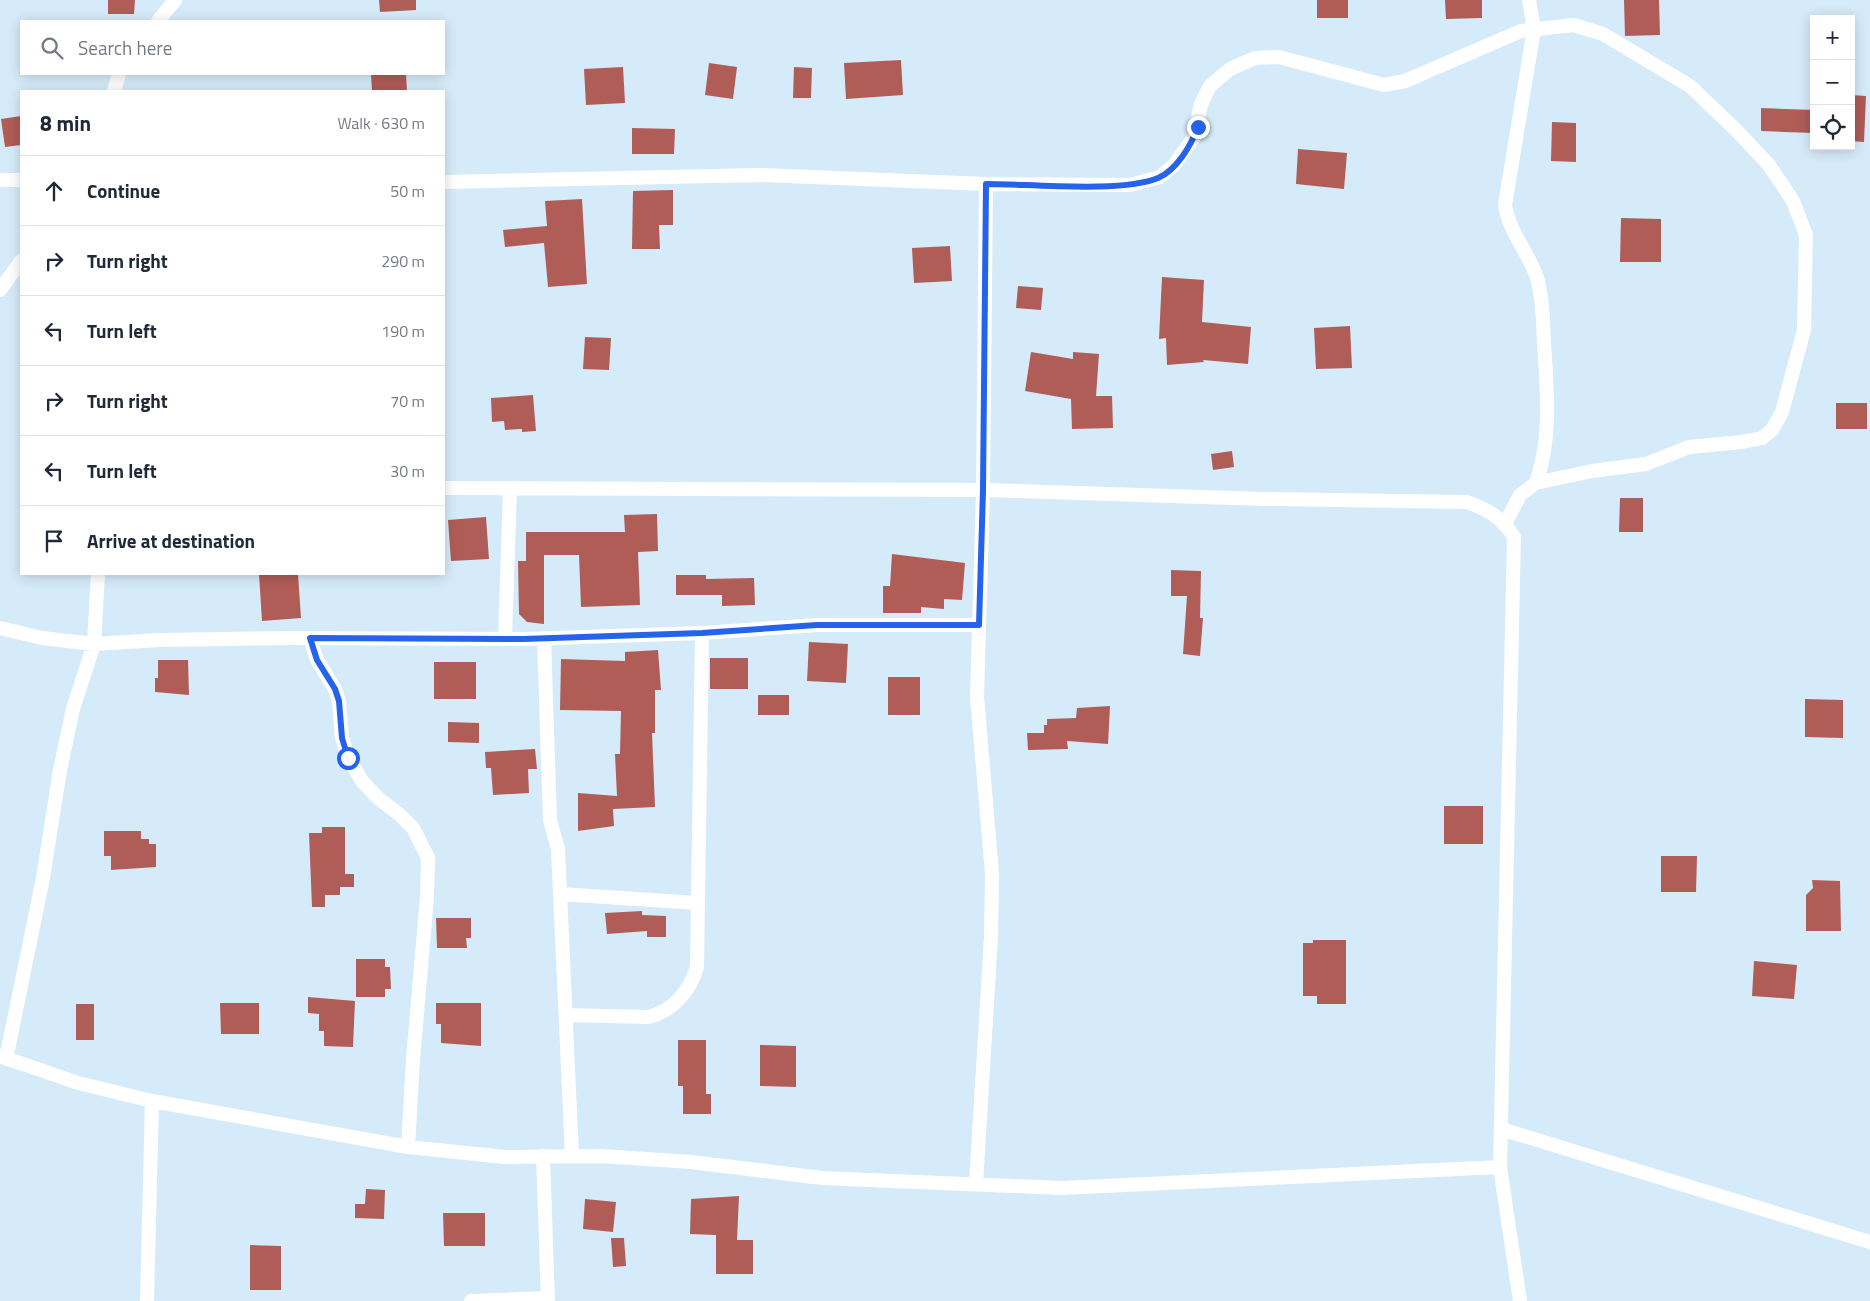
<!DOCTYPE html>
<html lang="en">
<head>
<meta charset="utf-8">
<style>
  :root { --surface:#fff; --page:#f2f2f3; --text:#1f2937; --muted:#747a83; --line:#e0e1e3 }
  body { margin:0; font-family:"Titillium Web",sans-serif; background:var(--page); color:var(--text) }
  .controls { position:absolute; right:15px; top:15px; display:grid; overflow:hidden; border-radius:0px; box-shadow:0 2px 12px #0003 }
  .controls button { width:45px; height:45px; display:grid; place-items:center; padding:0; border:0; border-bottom:1px solid var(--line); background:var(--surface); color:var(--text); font:25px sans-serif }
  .stop { position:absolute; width:15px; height:15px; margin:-11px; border:4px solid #2563eb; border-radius:50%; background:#fff }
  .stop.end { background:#2563eb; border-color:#fff; box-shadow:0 1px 5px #0008 }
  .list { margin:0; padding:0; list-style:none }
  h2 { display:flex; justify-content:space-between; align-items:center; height:65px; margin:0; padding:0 20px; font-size:21px }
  h2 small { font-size:16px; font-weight:400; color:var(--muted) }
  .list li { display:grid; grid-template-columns:32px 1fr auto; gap:15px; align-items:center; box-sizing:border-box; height:70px; padding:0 20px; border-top:1px solid var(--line) }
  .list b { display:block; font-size:19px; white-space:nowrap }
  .list em { font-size:16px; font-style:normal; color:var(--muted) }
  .icon { flex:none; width:28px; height:28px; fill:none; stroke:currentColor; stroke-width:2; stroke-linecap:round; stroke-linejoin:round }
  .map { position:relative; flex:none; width:1870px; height:1301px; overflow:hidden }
  .search { position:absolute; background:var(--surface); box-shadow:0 2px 12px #0003; left:20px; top:20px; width:425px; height:55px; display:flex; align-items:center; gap:12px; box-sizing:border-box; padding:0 18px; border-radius:0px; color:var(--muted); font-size:19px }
  .panel { position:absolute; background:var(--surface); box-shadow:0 2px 12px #0003; left:20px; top:90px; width:425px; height:485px; border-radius:0px }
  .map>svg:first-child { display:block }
  .building { fill:#b05c57 }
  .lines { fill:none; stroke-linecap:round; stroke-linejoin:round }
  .minor { stroke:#fff; stroke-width:14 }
  .route { stroke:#2563eb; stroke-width:6 }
</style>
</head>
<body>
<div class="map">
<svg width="1870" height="1301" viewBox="0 0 1870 1301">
  <rect width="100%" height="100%" fill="#d6ebf9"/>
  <path class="building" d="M 108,0 L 135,0 L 134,14 L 108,14 Z
    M 379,0 L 416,0 L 416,10 L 380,12 Z
    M 1317,0 L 1348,0 L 1348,18 L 1317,18 Z
    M 1445,0 L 1482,0 L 1482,18 L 1446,19 Z
    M 1624,0 L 1659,0 L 1660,35 L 1625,36 Z
    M 901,60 L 903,95 L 846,99 L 844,63 Z
    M 709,63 L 737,67 L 733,99 L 705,95 Z
    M 623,67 L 625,103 L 586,105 L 584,69 Z
    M 794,67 L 812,68 L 811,98 L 793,98 Z
    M 371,74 L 406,74 L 407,91 L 372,91 Z
    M 1851,95 L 1866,96 L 1864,142 L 1851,141 Z
    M 1761,108 L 1814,110 L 1813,133 L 1761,131 Z
    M 21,116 L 21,145 L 5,147 L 1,119 Z
    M 1552,122 L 1576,123 L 1576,162 L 1551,161 Z
    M 632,128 L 675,129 L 674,154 L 632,154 Z
    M 1298,149 L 1347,153 L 1344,189 L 1296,184 Z
    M 673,190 L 673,225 L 659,225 L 660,249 L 632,249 L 633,191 Z
    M 582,199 L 587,284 L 548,287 L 544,243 L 505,247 L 503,230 L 547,226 L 545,201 Z
    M 1621,218 L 1661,219 L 1661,262 L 1620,262 Z
    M 950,246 L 952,281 L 914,283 L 912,248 Z
    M 1162,277 L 1204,280 L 1202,322 L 1251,327 L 1248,364 L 1203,360 L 1204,362 L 1167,365 L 1166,338 L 1159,339 Z
    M 1018,286 L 1043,288 L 1041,310 L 1016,308 Z
    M 1350,326 L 1352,368 L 1316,369 L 1314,328 Z
    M 585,337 L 611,338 L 609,370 L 583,369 Z
    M 1031,352 L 1073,359 L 1073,352 L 1099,354 L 1096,396 L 1112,396 L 1113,428 L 1072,429 L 1071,399 L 1025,391 Z
    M 533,395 L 536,431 L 522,432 L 522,429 L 505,430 L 504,421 L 492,422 L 491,398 Z
    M 1836,403 L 1867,403 L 1867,429 L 1836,429 Z
    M 1232,451 L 1234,467 L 1213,470 L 1211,454 Z
    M 1620,498 L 1643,498 L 1643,532 L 1619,532 Z
    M 657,514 L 658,551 L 638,552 L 640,605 L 581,607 L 579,555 L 544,555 L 544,624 L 527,622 L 519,614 L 518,561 L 526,561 L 526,532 L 625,532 L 624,515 Z
    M 486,517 L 489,559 L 451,561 L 448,520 Z
    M 892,554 L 965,563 L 962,600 L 944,599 L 944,609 L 921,607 L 921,613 L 883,613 L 883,586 L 890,586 Z
    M 1171,570 L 1201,571 L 1200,618 L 1203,618 L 1200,656 L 1183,654 L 1187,596 L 1171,596 Z
    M 259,574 L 298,574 L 301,618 L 262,621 Z
    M 676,575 L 706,575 L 706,579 L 754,578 L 755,605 L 722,606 L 722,595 L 676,595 Z
    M 809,642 L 848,644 L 846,683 L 807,681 Z
    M 658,650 L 661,690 L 655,690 L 655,733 L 652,733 L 655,807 L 613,809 L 614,826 L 578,831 L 578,793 L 617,796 L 615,754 L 620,754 L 621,711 L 560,710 L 561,659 L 625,661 L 625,652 Z
    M 710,658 L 748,658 L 748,689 L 710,689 Z
    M 158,660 L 188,660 L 189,695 L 155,692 L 155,678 L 158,678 Z
    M 434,662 L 476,662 L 476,699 L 434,699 Z
    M 888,677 L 920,677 L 920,715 L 888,715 Z
    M 758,695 L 789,695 L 789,715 L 758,715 Z
    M 1805,699 L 1843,700 L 1843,738 L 1805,737 Z
    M 1110,706 L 1108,744 L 1067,741 L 1068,749 L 1028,750 L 1027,733 L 1044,733 L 1044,725 L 1047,725 L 1047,719 L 1076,718 L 1077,708 Z
    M 448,722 L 479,723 L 479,743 L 448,742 Z
    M 535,749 L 537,769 L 528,769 L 529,793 L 493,795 L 491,768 L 486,768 L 485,752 Z
    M 1444,806 L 1483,806 L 1483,844 L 1444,844 Z
    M 322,827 L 345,827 L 345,874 L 354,874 L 354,887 L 340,887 L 340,895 L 325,895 L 325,907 L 312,907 L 309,833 L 322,833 Z
    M 104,831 L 141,831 L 141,839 L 149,839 L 149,844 L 156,844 L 156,867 L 111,870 L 111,856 L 104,856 Z
    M 1661,856 L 1697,856 L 1696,892 L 1661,892 Z
    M 1812,880 L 1840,881 L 1841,931 L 1806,931 L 1806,895 L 1813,888 Z
    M 642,911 L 642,915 L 666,916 L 666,937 L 647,937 L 647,931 L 607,934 L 605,913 Z
    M 436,918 L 471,918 L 471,938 L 466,938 L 467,948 L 437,948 Z
    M 1313,940 L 1346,940 L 1346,1004 L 1317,1004 L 1317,996 L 1303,996 L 1303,943 L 1313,943 Z
    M 356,959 L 385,959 L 385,967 L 390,967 L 391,989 L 385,989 L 385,997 L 356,997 Z
    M 1754,961 L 1797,965 L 1794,999 L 1752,996 Z
    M 308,997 L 355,1001 L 353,1047 L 324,1046 L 324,1031 L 319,1031 L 319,1014 L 308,1013 Z
    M 220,1003 L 259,1003 L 259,1034 L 221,1034 Z
    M 436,1003 L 481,1003 L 481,1046 L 441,1043 L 441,1024 L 436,1024 Z
    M 76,1004 L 94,1004 L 94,1040 L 76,1040 Z
    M 678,1040 L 706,1040 L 706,1094 L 711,1094 L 711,1114 L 683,1114 L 683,1086 L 678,1086 Z
    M 760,1045 L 796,1046 L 796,1087 L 760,1086 Z
    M 366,1189 L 385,1190 L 384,1219 L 355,1218 L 355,1204 L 365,1204 Z
    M 739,1196 L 737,1240 L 753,1240 L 753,1274 L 716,1274 L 716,1235 L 690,1234 L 691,1199 Z
    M 585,1199 L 616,1202 L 613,1232 L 583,1229 Z
    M 443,1213 L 485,1213 L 485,1246 L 444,1246 Z
    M 611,1238 L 624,1238 L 626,1266 L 613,1267 Z
    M 250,1245 L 281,1246 L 281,1290 L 250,1290 Z"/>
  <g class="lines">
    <path class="minor" d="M 1529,0 L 1534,29 L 1505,205 C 1509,232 1529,253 1537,278 C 1543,298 1543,322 1544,343 C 1547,390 1552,437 1536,483
      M 158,21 L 175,0
      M 114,91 L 119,74
      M 0,180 L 21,180
      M 444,182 L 759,175 L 986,184 L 1130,185 L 1160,177 L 1174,165 L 1194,137 L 1201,104 L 1210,86 L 1230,69 L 1255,58 L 1279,57 L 1384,85 L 1405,81 L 1521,31 L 1574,25 L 1603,34 L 1690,86 L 1737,131 L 1769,165 L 1793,201 L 1806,235 L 1804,330 L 1782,412 L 1772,430 L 1762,438 L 1742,442 L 1689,447 L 1646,464 L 1592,471 L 1536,483 L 1520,495 L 1505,524
      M 0,290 L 21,261
      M 444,488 L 983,490 L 1264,499 L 1467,502 C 1488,510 1502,517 1514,537 L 1500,1167 L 1520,1301
      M 0,628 L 42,638 L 94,644 L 160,640 L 292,638 L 523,639 L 702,633 L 817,625 L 979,625
      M 310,638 L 317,660 L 335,689 L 339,701 L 342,738 L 348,757 L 362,781 L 378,798 L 400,815 L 413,828 L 428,858 L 427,897 L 413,1059 L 408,1147
      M 544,638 L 550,820 L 558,849 L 572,1156
      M 505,639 L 510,489
      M 560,894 L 697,903
      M 566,1015 L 648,1017 C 673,1011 690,991 697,967 L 702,633
      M 0,1056 L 78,1083 L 152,1101 L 408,1147 L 505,1157 L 601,1156 L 691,1162 L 822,1178 L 1062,1188 L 1500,1167
      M 6,1059 L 43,878 L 60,770 L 73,709 L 94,644 L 98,574
      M 1501,1129 L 1870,1242
      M 543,1156 L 548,1301
      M 976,1184 L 991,937 L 992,873 L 977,697 L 983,490 L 986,184
      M 147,1301 L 152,1101
      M 471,1301 L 547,1298"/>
  </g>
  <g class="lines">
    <path class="route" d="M 348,758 L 342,738 L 339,701 L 335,689 L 317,660 L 310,638 L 523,639 L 702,633 L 817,625 L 979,625 L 983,490 L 986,184 C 1028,184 1123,193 1158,178 C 1177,170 1191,145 1198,127"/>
  </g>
</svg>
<div class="controls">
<button>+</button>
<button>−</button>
<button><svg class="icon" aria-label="locate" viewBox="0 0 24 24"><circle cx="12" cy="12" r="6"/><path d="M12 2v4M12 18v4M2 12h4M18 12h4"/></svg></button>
</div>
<div class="stop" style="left:348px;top:758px"></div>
<div class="stop end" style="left:1198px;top:127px"></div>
<div class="search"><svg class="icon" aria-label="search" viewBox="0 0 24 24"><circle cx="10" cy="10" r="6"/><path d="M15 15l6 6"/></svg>Search here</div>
<section class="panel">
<h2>8 min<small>Walk · 630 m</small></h2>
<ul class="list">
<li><svg class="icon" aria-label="ahead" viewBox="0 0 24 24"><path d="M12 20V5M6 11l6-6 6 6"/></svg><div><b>Continue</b></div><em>50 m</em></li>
<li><svg class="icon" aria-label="right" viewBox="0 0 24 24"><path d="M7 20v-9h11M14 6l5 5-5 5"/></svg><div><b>Turn right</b></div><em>290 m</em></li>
<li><svg class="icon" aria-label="left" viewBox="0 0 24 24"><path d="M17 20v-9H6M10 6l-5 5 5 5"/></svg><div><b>Turn left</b></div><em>190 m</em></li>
<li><svg class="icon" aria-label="right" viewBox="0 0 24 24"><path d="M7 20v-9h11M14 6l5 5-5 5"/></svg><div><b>Turn right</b></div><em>70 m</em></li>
<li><svg class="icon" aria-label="left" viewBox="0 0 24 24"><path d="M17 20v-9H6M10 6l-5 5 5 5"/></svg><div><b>Turn left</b></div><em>30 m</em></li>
<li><svg class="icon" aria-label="arrive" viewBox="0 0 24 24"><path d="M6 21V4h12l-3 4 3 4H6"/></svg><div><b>Arrive at destination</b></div></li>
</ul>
</section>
</div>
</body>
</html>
